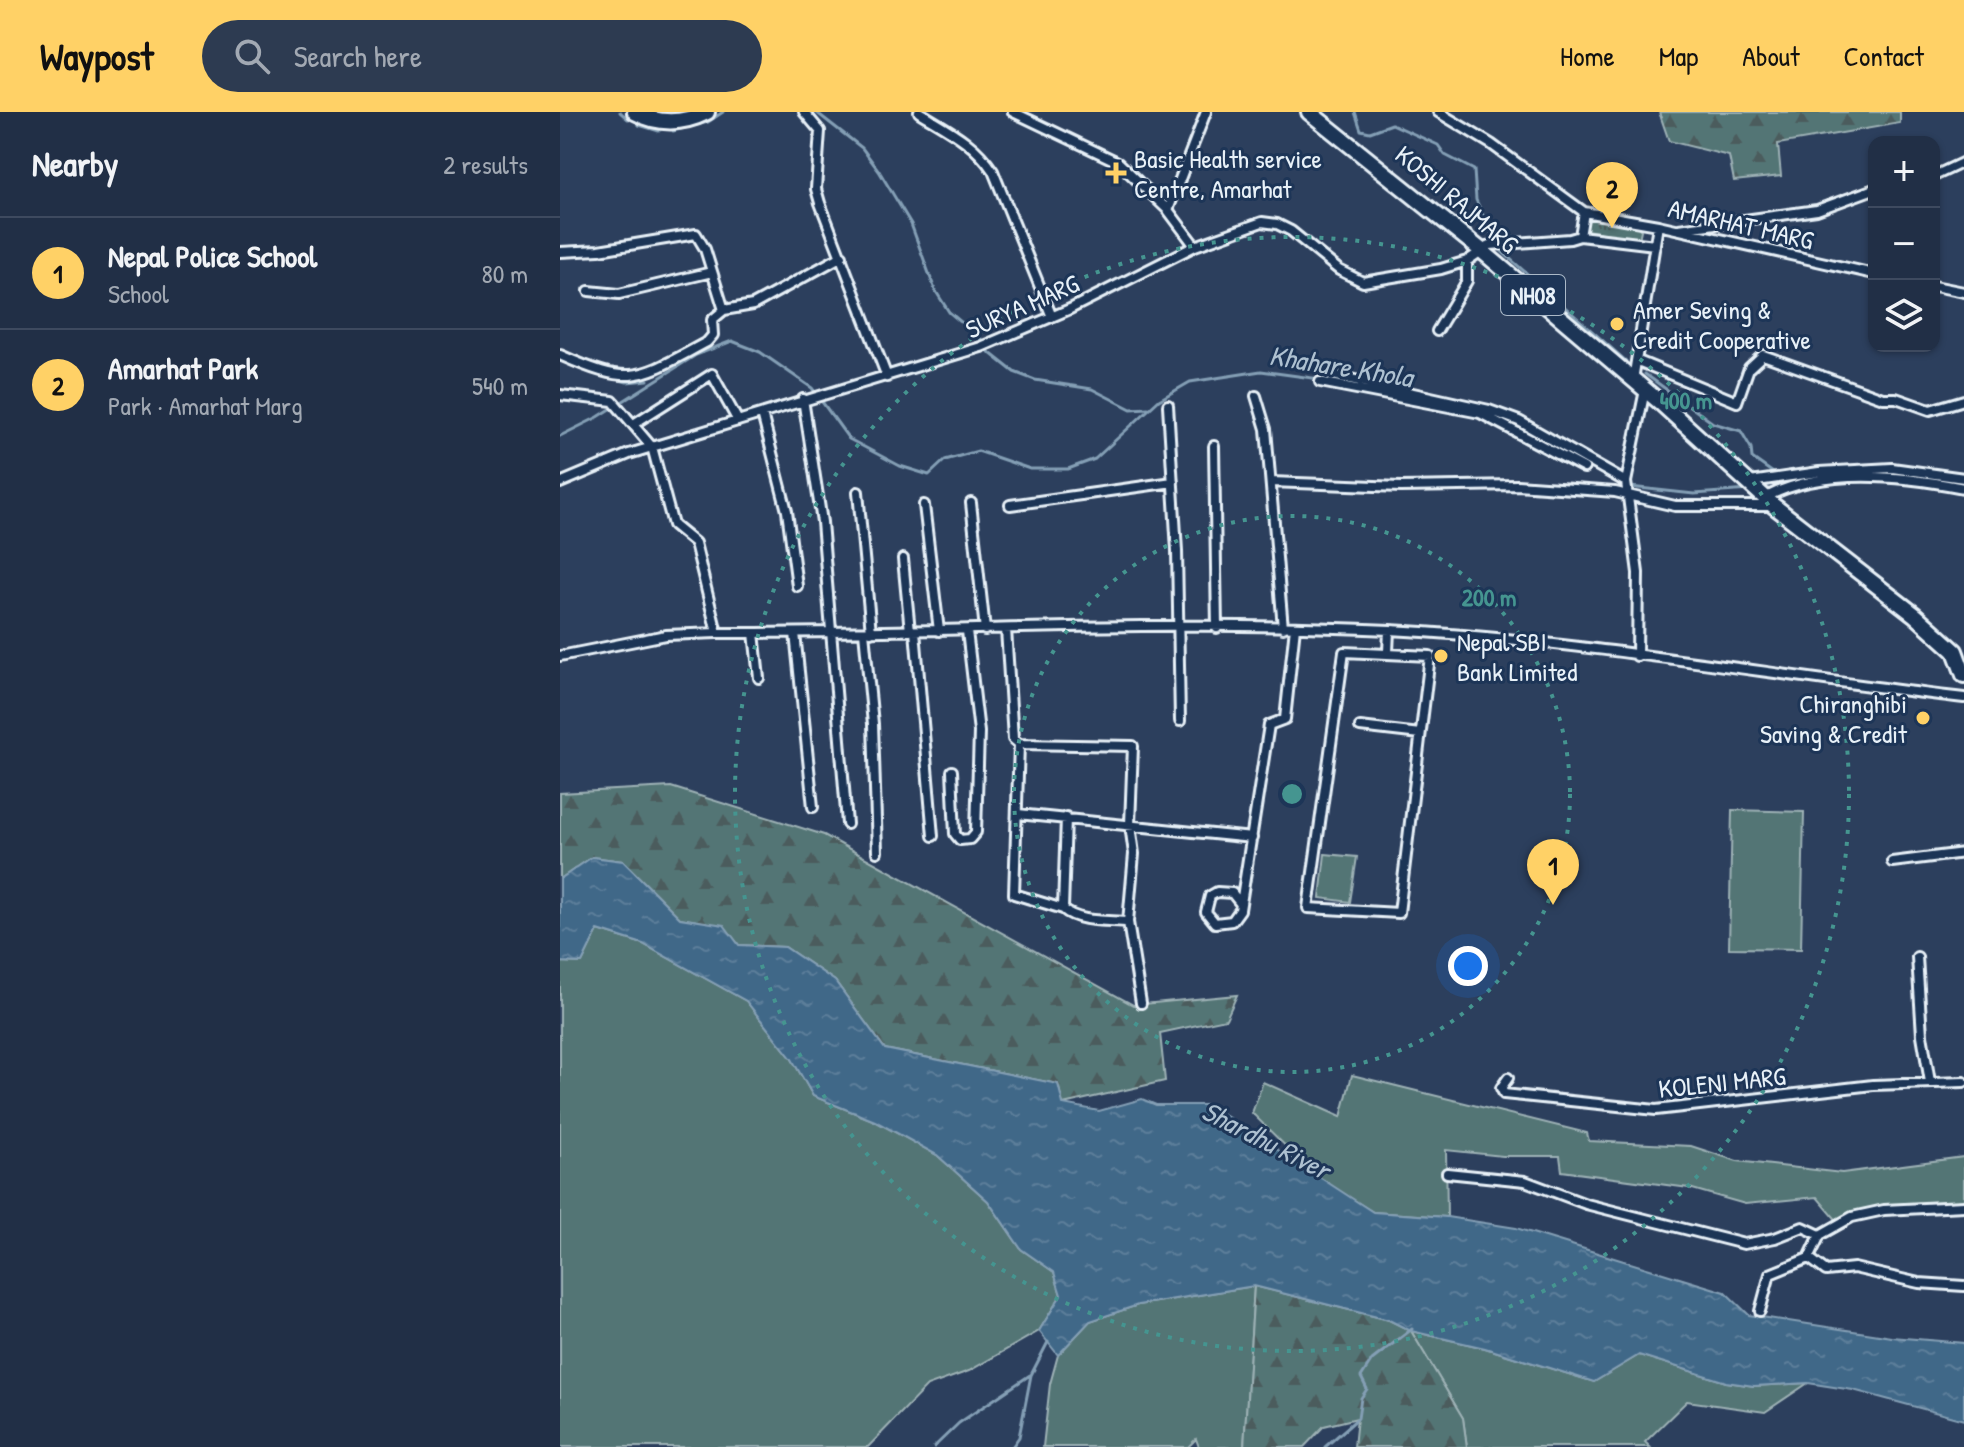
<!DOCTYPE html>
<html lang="en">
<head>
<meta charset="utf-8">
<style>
  :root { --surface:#212f46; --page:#2d3b51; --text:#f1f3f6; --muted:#a2a9b3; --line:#3e4a5f; --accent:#ffd166 }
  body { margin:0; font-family:"Patrick Hand",sans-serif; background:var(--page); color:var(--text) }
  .controls { position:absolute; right:24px; top:24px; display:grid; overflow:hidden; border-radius:16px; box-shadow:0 2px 6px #0004 }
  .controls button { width:72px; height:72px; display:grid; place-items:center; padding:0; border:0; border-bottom:2px solid var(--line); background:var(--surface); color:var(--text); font:40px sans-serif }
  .you { position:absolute; left:908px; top:854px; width:28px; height:28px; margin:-20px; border:6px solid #fff; border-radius:50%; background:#1a73e8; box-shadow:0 0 0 12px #1a73e833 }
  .badge { display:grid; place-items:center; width:52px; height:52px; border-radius:50%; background:var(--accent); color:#111; font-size:26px; font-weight:700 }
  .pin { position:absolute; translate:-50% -66px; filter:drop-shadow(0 2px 4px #0008) }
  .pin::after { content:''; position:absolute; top:42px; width:28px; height:24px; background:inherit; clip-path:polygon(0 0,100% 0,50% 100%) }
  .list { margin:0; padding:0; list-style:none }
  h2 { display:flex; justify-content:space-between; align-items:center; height:104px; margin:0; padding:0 32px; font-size:34px }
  h2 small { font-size:26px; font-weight:400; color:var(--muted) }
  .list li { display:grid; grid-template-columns:52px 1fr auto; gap:24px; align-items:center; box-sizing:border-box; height:112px; padding:0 32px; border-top:2px solid var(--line) }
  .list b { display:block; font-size:30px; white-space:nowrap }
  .list p { margin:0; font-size:26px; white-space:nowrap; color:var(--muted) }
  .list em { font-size:26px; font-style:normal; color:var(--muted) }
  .icon { flex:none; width:44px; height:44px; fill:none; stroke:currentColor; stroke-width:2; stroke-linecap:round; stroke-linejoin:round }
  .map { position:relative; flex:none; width:1404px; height:1335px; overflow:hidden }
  header { display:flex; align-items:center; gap:48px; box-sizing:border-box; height:112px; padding:0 40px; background:var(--accent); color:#111 }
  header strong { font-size:38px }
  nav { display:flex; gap:44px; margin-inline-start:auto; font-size:28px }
  .search { width:560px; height:72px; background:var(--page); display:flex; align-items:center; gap:20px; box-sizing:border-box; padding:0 28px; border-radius:44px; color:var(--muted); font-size:30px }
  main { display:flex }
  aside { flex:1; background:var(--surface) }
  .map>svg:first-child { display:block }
  .green { fill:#537474; stroke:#9eb2b6; stroke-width:2 }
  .forest { fill:url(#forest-firs); stroke:#9eb2b6; stroke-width:2 }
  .park { fill:url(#park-tufts); stroke:#9eb2b6; stroke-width:2 }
  .water { fill:url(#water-ripples); stroke:#849fb5; stroke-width:2 }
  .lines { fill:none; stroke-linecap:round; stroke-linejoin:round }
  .stream { stroke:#849fb5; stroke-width:3 }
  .street-casing { stroke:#e8f1f8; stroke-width:14 }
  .primary-casing { stroke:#e8f1f8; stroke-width:20 }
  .street { stroke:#1d3557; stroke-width:8 }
  .primary { stroke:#1d3557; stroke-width:14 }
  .ring { fill:none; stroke:#459590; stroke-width:4; stroke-dasharray:4 8 }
  .poi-dot { fill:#ffd166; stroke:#1d3557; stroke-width:3 }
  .labels { text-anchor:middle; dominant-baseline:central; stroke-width:6; stroke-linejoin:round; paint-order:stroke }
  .shield { fill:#1d3557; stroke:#abb9c8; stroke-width:2 }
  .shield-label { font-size:24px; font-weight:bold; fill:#e8f1f8 }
  .poi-label { font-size:26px; fill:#e8f1f8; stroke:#1d3557; text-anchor:start }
  .street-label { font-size:26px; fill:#e8f1f8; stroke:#1d3557 }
  .water-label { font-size:28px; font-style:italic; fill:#aec1d1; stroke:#1d3557 }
  .centre { fill:#459590; stroke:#1d3557; stroke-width:4 }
  .ring-label { font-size:24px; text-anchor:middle; font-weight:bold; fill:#459590; stroke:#1d3557; stroke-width:6; stroke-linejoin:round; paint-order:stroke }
</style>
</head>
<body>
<header>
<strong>Waypost</strong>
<div class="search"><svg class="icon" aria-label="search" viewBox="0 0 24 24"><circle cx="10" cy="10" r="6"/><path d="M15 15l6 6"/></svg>Search here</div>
<nav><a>Home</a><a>Map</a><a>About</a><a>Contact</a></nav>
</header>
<main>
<aside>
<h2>Nearby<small>2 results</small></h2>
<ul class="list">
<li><span class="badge">1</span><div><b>Nepal Police School</b><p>School</p></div><em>80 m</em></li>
<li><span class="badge">2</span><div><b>Amarhat Park</b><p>Park · Amarhat Marg</p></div><em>540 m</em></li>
</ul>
</aside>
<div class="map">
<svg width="1404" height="1335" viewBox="0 0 1404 1335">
  <defs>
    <pattern id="forest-firs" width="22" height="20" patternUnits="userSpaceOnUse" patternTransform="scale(2)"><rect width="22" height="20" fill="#537474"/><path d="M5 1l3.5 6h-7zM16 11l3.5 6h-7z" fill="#4c5c5d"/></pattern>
    <pattern id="park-tufts" width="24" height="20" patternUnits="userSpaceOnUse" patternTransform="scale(2)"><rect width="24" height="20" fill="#537474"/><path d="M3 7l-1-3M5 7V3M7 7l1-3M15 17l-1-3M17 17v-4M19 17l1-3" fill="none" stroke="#4c5c5d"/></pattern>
    <pattern id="water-ripples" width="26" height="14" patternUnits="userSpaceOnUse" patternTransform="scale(2)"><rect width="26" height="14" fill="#416888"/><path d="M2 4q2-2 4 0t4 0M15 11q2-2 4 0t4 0" fill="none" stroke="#5c7e9a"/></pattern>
  </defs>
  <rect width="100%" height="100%" fill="#2c3f5d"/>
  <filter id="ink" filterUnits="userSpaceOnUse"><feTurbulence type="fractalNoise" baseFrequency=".0125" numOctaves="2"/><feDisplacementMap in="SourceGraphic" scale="16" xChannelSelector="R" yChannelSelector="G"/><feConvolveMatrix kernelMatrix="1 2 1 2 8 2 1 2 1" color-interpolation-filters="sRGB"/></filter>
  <g filter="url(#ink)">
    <path class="green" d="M 1172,698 L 1244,700 L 1241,837 L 1169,836 Z
      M 765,742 L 797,745 L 790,790 L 760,786 Z
      M 38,818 L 83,832 L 186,889 L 232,947 L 253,984 L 315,1009 L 377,1043 L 428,1089 L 461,1137 L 494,1160 L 501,1183 L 479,1219 L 409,1259 L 367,1274 L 308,1335 L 0,1335 L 0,850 L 22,851 Z
      M 792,963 L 1027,1021 L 1029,1029 L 1131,1034 L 1177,1049 L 1282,1061 L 1404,1045 L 1404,1094 L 1342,1097 L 1279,1111 L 1257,1085 L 1185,1092 L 1129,1076 L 1002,1059 L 1000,1044 L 943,1044 L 886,1038 L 887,1105 L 813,1100 L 758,1066 L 692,1001 L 703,970 L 781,1005 Z
      M 694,1174 L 684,1335 L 639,1335 L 636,1327 L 628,1335 L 483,1335 L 490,1272 L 498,1243 L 530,1209 L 578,1193 Z
      M 851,1219 L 925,1236 L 1034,1270 L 1079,1243 L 1166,1270 L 1194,1274 L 1248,1271 L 1205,1300 L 1127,1289 L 1085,1330 L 1090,1335 L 907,1335 L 903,1306 Z"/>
    <path class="forest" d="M 1099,0 L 1340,0 L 1340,11 L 1218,32 L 1221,64 L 1174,69 L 1169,44 L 1109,29 Z
      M 111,675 L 264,723 L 573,893 L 677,883 L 666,907 L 600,921 L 605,969 L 503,992 L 498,972 L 325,937 L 275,869 L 225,835 L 179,833 L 164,814 L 120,806 L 63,749 L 32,745 L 0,767 L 0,681 Z
      M 694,1174 L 829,1208 L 851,1219 L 903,1306 L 907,1335 L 794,1335 L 797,1306 L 764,1314 L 744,1335 L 684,1335 Z"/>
    <path class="park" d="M 1025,104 L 1076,113 L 1081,118 L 1079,127 L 1026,118 L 1022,115 Z"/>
    <path class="water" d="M 32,745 L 63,749 L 120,806 L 164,813 L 179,833 L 225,835 L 275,869 L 325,937 L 498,972 L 503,992 L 539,999 L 582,987 L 596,993 L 649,993 L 813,1100 L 887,1105 L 956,1116 L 1165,1180 L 1189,1203 L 1332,1225 L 1404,1231 L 1404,1308 L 1293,1278 L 1248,1271 L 1194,1274 L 1166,1270 L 1079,1243 L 1034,1270 L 925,1236 L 851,1219 L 829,1208 L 694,1174 L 578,1193 L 530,1209 L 498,1243 L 479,1219 L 501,1183 L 494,1160 L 461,1137 L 428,1089 L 377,1043 L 315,1009 L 253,984 L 232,947 L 186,889 L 83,832 L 38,818 L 22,851 L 0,850 L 0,767 Z"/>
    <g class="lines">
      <path class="stream" d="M 60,0 L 68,7
        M 256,0 L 302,36 L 319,59 L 351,112 L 375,178 L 389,200 L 421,227 L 430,241 L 454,260 L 475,268 L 532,277 L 571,297 L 588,296
        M 795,0 L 801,18 L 810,20 L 832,12 L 878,33 L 885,43 L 914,58 L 916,88 L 938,136 L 1066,249
        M 79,13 L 99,19
        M 113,19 L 148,10 L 163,0
        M 1085,262 L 1153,311 L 1181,319 L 1191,336 L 1192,346 L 1216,363 L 1239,359
        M 41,263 L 67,270 L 88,268
        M 947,309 L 976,323
        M 0,324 L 38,305 L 136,243 L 172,229 L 200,240 L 252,276 L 289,327 L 340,354 L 369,363 L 385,348 L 418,339 L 470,357 L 508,357 L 535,347 L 599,288 L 630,270 L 701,259 L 789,271
        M 1032,355 L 1063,373
        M 1070,375 L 1134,382 L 1190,378
        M 1201,375 L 1225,369
        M 374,1335 L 399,1311 L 470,1263
        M 452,1335 L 459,1325 L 471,1263 L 488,1230
        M 765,1335 L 798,1306 L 801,1286 L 807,1277 L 801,1265 L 812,1248 L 852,1217"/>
      <defs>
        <path id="street" d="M 244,0 L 260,19 L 256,77 L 260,91 L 327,265
          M 359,0 C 388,18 414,30 433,59 L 492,205
          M 453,0 L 558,50 L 608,98 L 635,134
          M 878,0 L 931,32 L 1024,100 L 1098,113 L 1314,162
          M 1374,64 L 1404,50
          M 608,98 L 646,0
          M 1119,117 L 1257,98 L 1314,77
          M 1020,124 L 1095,133
          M 0,140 L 39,138 L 136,122 L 145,137 L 164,198 L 193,193 L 282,144
          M 1374,174 L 1404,180
          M 29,179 L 59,182 L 152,160
          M 877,219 L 907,169 L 907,149
          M 0,243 C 74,276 79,266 147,230 L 153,223 L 152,208 L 164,198
          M 1078,249 L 1177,290 L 1189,256 L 1203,243 L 1323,286 L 1336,286 L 1370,298 L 1404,288
          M 777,264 L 929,298 L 959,309 L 1066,370
          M 1073,268 L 1098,113
          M 760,270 L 920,301 L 1024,356
          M 0,283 L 53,289 L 92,335 L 113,413 L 135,431 L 157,521
          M 696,284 L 706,317 L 723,516
          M 243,287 L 262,410 L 287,712
          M 608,293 L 617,439 L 620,609
          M 202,302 L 227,399 L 237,474
          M 75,311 L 152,262 L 178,309
          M 654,334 L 657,516
          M 711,370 L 841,375 L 957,373 L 1055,380 L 1115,394 L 1213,394
          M 1190,370 L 1259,360 L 1332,356 L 1404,366
          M 0,371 L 69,342 L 421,235 L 510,197 L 635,134 L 702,110 L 717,112 L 731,119 L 779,158 L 803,170 L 881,157 L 907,149 L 930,133 L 1010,127 L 1020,124 L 1024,100
          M 298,380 L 311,520
          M 1206,385 C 1265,355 1341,364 1404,376
          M 411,391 L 425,518
          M 364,393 L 379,519
          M 450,393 L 613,370
          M 343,447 L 350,519
          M 446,517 L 453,627 L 459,632 L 454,782 L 503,797
          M 355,519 L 373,724
          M 304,520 L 313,612 L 317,740
          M 194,521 L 199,566
          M 235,521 L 253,695
          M 784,540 L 870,544 L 839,801 L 748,796 Z
          M 828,540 L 829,518
          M 0,544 L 106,523 L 157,521 C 381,521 606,507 830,518 C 1022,528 1213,564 1404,586
          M 1077,544 L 1078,461 L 1066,370 L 1085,278
          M 800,615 L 860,622
          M 459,632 L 573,634 L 570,713 L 574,742 L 568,810 L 581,891
          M 392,659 L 395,722 L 400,728 L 410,727 L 416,720 L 419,620 L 407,519
          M 458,702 L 692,726
          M 506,705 L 503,797 C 518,811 549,808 568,810
          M 1332,750 L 1404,741
          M 680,791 L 672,781 L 657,780 L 650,784 L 646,800 L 655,811 L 672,809 L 680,798 L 709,613 L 725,607 L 735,515
          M 1357,845 L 1362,923 L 1370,970
          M 948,966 L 941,976 L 944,982 L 1096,998 L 1313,973 L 1404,970
          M 887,1061 L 965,1069 L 1026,1092 L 1184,1132 L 1215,1126 L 1243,1115 L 1260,1123
          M 1249,1146 L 1266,1159 L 1294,1156 L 1359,1171 L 1404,1174
          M 1200,1199 L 1210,1162 L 1249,1146 L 1260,1123 L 1292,1105 L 1324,1098 L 1404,1094"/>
        <path id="primary" d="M 75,0 C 99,13 123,12 147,0
          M 749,0 L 922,139 L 1102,292 L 1214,394 L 1355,503 L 1395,539 L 1404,563"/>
      </defs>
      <use href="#street" class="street-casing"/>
      <use href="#primary" class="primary-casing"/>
      <use href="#street" class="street"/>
      <use href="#primary" class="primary"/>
    </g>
  </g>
  <g class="ring">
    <circle cx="732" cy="682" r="278"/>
    <circle cx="732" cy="682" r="557"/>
  </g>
  <g class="poi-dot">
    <path d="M552 49h8v8h8v8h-8v8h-8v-8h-8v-8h8z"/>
    <circle cx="1057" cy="212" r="8"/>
    <circle cx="881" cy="544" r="8"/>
    <circle cx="1363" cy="606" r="8"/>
  </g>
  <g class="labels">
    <rect class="shield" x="941" y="163" width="64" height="40" rx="6"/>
    <g class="shield-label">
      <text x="973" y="183">NH08</text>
    </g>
    <g class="poi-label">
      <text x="574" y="46">Basic Health service<tspan x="574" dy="30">Centre, Amarhat</tspan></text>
      <text x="1073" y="197">Amer Seving &amp;<tspan x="1073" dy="30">Credit Cooperative</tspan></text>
      <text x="897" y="529">Nepal SBI<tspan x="897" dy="30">Bank Limited</tspan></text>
      <text x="1347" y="591" text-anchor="end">Chiranghibi<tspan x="1347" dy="30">Saving &amp; Credit</tspan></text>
    </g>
    <g class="street-label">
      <text transform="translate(897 87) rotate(40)">KOSHI RAJMARG</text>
      <text transform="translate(1181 112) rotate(13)">AMARHAT MARG</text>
      <text transform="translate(462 194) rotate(-24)">SURYA MARG</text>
      <text transform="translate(1162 970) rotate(-6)">KOLENI MARG</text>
    </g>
    <g class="water-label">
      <text transform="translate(781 254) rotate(9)">Khahare Khola</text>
      <text transform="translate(706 1028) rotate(27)">Shardhu River</text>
    </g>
  </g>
  <circle cx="732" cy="682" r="12" class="centre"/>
  <g class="ring-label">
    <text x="1126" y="297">400 m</text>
    <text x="929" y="494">200 m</text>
  </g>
</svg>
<div class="controls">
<button>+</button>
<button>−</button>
<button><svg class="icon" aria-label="layers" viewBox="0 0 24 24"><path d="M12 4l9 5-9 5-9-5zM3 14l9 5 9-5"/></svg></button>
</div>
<div class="you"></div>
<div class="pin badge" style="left:993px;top:793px">1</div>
<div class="pin badge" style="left:1052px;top:116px">2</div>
</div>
</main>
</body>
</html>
